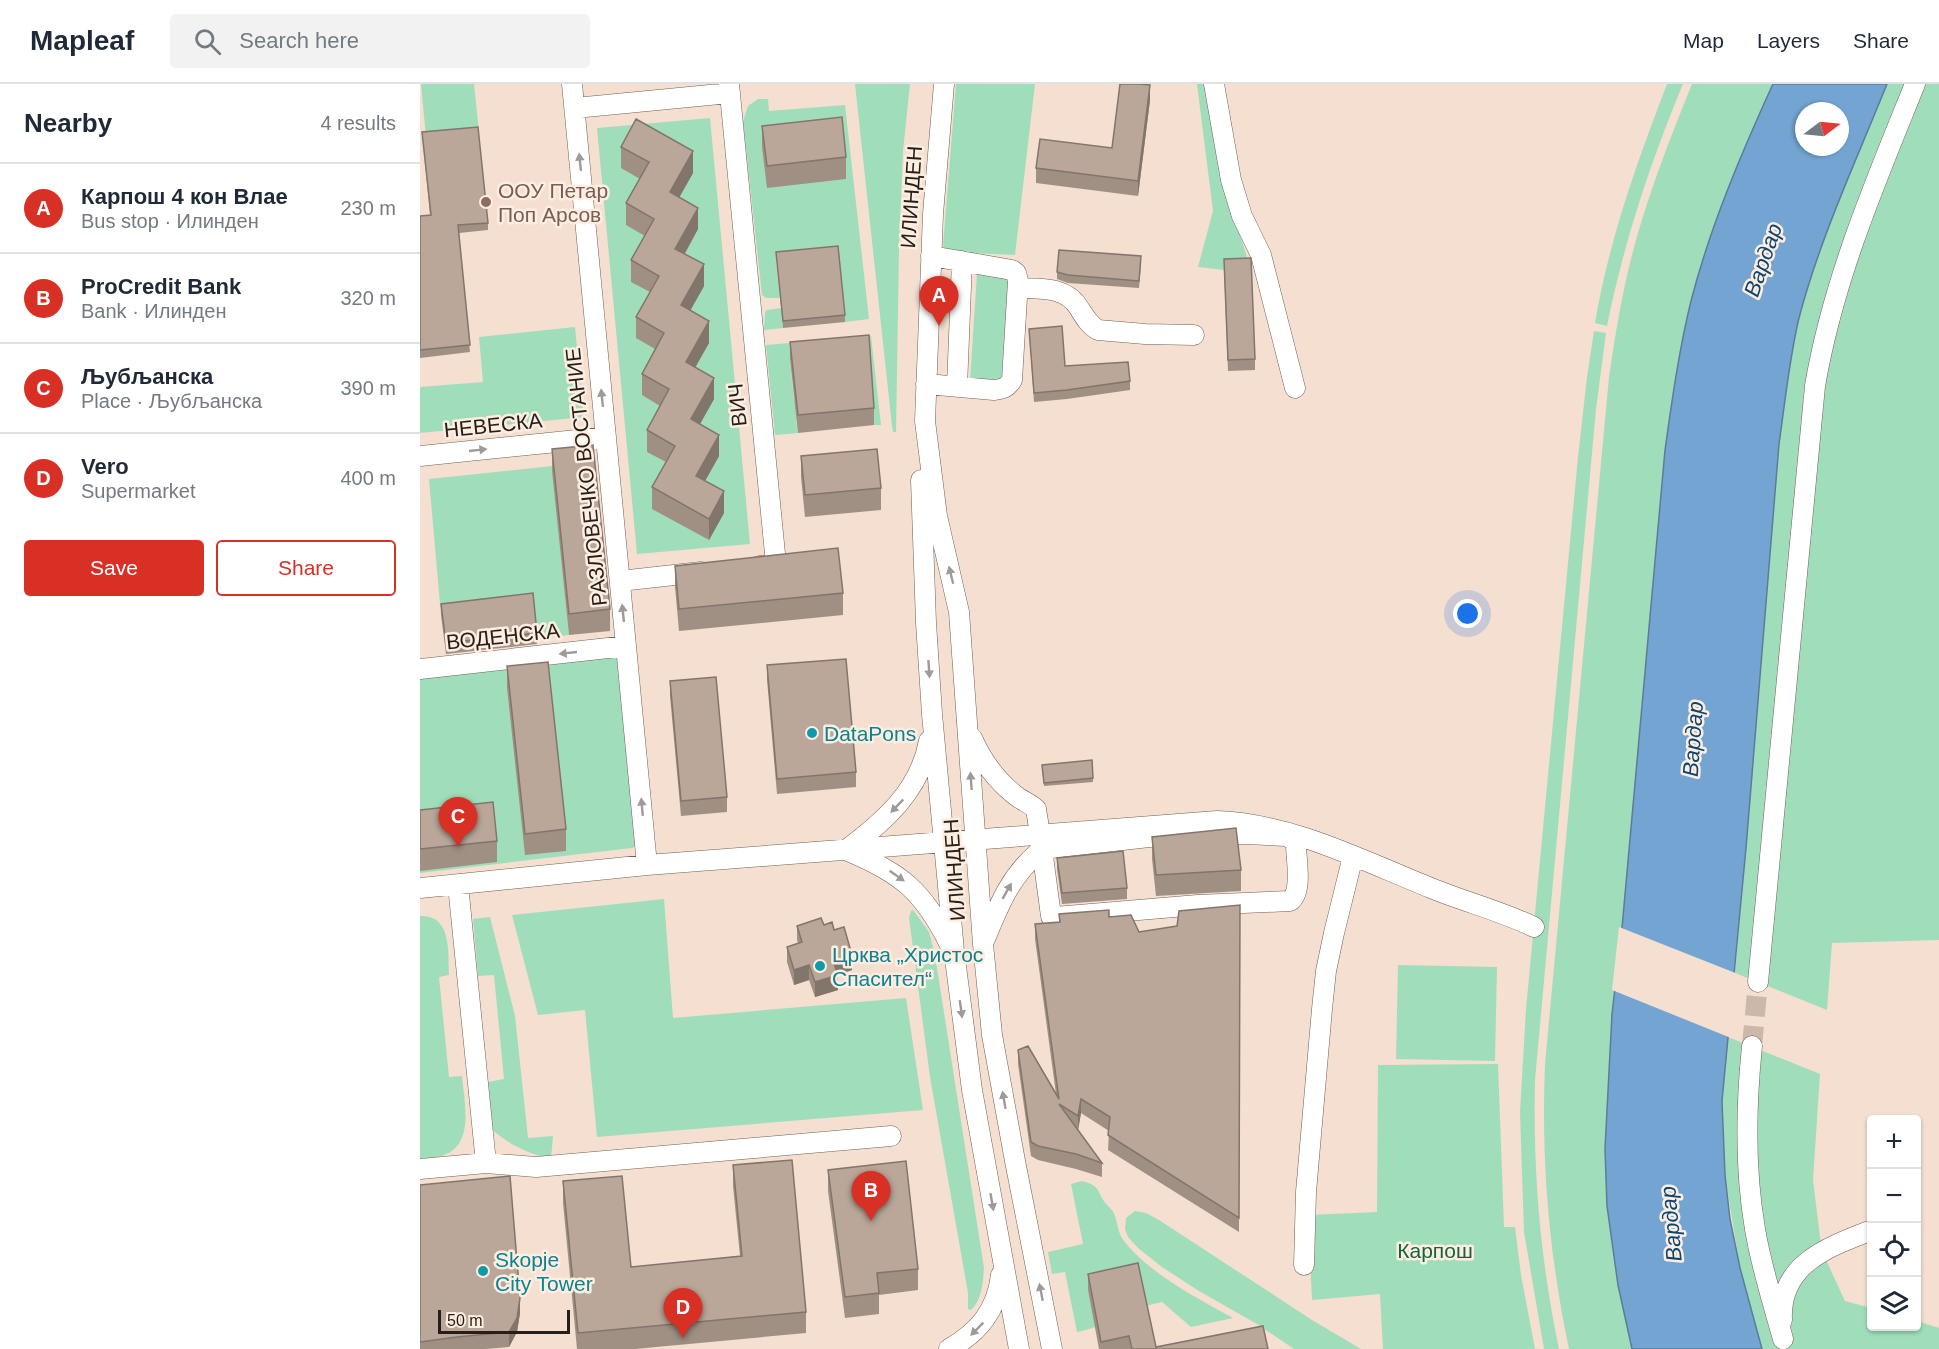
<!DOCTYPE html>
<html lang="en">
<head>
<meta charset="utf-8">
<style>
  :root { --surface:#fff; --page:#f2f2f3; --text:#1f2937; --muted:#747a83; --line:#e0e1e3; --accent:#d93025 }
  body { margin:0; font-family:Arial,sans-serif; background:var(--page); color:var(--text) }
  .controls { position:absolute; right:18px; bottom:18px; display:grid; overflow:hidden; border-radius:6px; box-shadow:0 2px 4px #0004 }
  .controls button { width:54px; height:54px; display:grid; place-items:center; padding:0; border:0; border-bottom:2px solid var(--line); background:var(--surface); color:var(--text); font:30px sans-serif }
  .compass { position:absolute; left:1375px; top:18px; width:54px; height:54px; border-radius:50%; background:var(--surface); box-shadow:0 2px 4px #0004; rotate:74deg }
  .scale { position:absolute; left:18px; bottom:15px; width:132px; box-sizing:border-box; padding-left:6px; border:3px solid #251e19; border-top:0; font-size:16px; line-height:21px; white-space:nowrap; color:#251e19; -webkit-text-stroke:4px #feede1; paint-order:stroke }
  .you { position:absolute; left:1048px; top:530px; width:21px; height:21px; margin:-15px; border:4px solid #fff; border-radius:50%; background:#1a73e8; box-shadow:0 0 0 9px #1a73e833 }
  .badge { display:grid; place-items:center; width:39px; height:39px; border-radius:50%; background:var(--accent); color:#fff; font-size:20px; font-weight:700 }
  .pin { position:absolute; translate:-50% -50px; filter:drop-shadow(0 2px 3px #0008) }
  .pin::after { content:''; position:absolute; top:32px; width:21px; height:18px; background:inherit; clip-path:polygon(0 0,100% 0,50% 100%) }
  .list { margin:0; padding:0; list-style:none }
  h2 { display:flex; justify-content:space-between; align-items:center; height:78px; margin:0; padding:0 24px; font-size:26px }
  h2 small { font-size:20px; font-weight:400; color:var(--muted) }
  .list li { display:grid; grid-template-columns:39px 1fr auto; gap:18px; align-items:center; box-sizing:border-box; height:90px; padding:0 24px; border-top:2px solid var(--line) }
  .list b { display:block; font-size:22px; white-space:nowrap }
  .list p { margin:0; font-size:20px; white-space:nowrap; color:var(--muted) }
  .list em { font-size:20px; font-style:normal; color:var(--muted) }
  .actions { display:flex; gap:12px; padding:18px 24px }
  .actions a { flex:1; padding:14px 0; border:2px solid var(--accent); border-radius:6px; text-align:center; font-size:21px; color:var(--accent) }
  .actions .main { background:var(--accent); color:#fff }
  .icon { flex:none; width:33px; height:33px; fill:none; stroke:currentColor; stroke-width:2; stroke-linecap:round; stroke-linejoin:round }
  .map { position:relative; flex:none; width:1519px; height:1265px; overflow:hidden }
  header { display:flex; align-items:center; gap:36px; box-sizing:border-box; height:84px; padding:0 30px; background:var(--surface); border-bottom:2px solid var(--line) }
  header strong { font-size:28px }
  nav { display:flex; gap:33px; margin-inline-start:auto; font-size:21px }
  .search { width:420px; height:54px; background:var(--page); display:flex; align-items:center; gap:15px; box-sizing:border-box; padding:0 21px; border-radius:6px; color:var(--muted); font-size:22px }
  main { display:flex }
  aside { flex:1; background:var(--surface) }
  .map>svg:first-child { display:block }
  .green { fill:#a0debb; fill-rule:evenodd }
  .water { fill:#73a4d2; stroke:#5c7c9a; stroke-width:1.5; fill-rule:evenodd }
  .pier { fill:#f4dfd0 }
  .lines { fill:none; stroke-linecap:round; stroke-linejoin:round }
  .minor-tunnel { stroke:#cbb8ab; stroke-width:20; stroke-dasharray:20 10; stroke-linecap:butt }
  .minor-casing { stroke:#716052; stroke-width:21 }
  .minor { stroke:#fff; stroke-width:20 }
  .wall { fill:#a09084 }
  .shaded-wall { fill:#82756b }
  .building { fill:#baa799; stroke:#82756b; stroke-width:1.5 }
  .oneway { fill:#9d9a98 }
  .education-dot { fill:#8d6e63; stroke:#feede1; stroke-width:2 }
  .culture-dot { fill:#0f9aa8; stroke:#feede1; stroke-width:2 }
  .labels { text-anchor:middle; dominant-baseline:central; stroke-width:5; stroke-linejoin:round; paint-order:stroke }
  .education-label { font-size:21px; fill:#785e54; stroke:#feede1; text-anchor:start }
  .street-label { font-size:21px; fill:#251e19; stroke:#feede1 }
  .culture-label { font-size:21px; fill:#0d838f; stroke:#feede1; text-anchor:start }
  .park-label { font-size:21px; fill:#156341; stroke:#feede1 }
  .water-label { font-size:22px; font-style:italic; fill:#0d4570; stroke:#feede1 }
</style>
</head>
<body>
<header>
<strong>Mapleaf</strong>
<div class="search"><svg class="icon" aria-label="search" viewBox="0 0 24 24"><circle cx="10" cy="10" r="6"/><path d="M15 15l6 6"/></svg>Search here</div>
<nav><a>Map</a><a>Layers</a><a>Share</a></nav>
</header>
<main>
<aside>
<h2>Nearby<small>4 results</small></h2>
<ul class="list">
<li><span class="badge">A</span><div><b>Карпош 4 кон Влае</b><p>Bus stop · Илинден</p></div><em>230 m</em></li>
<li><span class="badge">B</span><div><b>ProCredit Bank</b><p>Bank · Илинден</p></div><em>320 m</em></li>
<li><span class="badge">C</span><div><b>Љубљанска</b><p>Place · Љубљанска</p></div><em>390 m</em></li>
<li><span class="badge">D</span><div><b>Vero</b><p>Supermarket</p></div><em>400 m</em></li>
</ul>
<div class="actions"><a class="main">Save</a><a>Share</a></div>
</aside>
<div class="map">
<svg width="1519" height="1265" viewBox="0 0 1519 1265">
  <rect width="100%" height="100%" fill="#f4dfd0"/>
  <path class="green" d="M 1,0 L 54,0 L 59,48 L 6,53 Z
    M 435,0 L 490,0 L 483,67 L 479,165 L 476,348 L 473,348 L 472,342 Z
    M 536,0 L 615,0 L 595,171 L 532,168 L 526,166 L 523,162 Z
    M 777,0 L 788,0 L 804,103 L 831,185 L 804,186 L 778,183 L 793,127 Z
    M 1247,0 L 1263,0 C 1230,79 1204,158 1187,242 L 1175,239 C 1189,156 1217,78 1247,0 Z
    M 1272,0 L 1353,0 C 1321,70 1290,143 1271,217 C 1259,266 1252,316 1245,366 L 1202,844 L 1192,931 L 1185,1065 L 1187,1122 L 1198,1201 L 1212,1265 L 1149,1265 C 1129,1171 1121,1076 1125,980 L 1189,293 C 1195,253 1201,214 1211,175 C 1226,115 1249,57 1272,0 Z
    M 1467,0 L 1519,0 L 1519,856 L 1412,859 L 1407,926 L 1315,889 C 1326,765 1336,640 1345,516 C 1353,423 1357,326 1379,235 C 1399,154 1436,77 1467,0 Z
    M 338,15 L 348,15 L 349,27 L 425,21 L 449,235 L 425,238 L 420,191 L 356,175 L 360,214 L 346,214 L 342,211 L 323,37 L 328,22 Z
    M 290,34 L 330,460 L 217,470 L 177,44 Z
    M 557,190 L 594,193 L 583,300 L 550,297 Z
    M 361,224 L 363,244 L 344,246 L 345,228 L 347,226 Z
    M 155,243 L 164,333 L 0,349 L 0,303 L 63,298 L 59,253 Z
    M 1174,247 L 1186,249 L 1176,325 L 1115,996 C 1113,1089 1120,1174 1139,1265 L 1124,1265 L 1104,1148 L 1100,1028 L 1106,925 L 1158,373 L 1167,293 Z
    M 451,252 L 461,341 L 454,341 L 453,329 L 376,336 L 378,349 L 355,351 L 346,261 ZM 370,276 L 452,308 L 374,316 Z
    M 132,382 L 149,551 L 117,555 L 112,520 L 21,531 L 9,395 Z
    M 206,562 L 225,757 L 212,764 L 0,789 L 0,585 Z
    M 244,815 L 253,934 L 486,914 L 503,1026 L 177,1053 L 165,926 L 118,931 L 92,831 Z
    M 493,826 L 509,848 L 515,871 L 564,1184 C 563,1198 562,1216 551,1226 L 548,1225 L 548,1209 L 510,993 L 489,834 L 491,827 Z
    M 0,832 C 32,830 28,869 29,891 L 19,893 L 29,993 L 42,992 C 44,1017 55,1060 24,1071 C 17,1074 8,1074 0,1074 Z
    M 70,833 L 95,932 L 108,1054 L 133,1052 L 131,1075 C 109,1069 90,1062 73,1046 L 68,998 L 84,995 L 74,891 L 58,892 L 53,835 Z
    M 978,881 L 1077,883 L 1075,977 L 976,975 Z
    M 1308,953 L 1400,990 L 1393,1096 L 1400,1153 L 1406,1176 L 1425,1217 L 1451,1224 L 1452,1242 L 1496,1242 L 1497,1237 L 1519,1244 L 1519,1265 L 1342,1265 L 1320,1184 L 1305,1091 L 1302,1017 Z
    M 1078,980 L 1084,1143 L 1095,1143 L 1101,1191 L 1115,1265 L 963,1265 L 960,1210 L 892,1216 L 888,1131 L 957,1128 L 958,981 Z
    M 662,1097 C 682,1102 676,1108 687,1121 C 691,1125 693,1126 695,1132 C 698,1141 698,1149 704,1157 C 730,1190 777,1214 813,1234 L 771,1243 L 742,1218 C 711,1224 688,1242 657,1248 L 645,1188 L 632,1190 L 628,1168 L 663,1160 L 651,1100 Z
    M 715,1127 L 726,1129 L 739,1136 L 892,1236 L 941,1265 L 874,1265 L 837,1240 L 779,1207 L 742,1183 L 718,1164 L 708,1153 L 705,1145 L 706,1134 Z"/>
  <path class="water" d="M 1353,0 L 1467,0 C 1436,77 1400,154 1379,234 C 1369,276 1365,319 1359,360 L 1326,764 L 1302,1017 L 1305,1091 L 1310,1135 L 1320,1184 L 1342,1265 L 1212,1265 L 1198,1201 L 1187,1122 L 1185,1065 L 1192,930 L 1202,844 L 1245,366 C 1252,316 1259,266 1271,217 C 1290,143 1321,70 1353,0 ZM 1384,27 L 1420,27 L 1420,63 L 1384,63 Z"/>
  <path class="pier" d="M 1199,843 L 1318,890 L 1311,954 L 1192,906 Z"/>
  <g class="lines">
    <path class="minor-tunnel" d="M 1332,962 L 1338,898"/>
    <defs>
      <path id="minor" d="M 152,0 L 227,781
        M 309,0 L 356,480 L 340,482
        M 524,0 L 513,130 L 505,337 L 517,432 L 539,528 L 563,860 L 572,951 L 595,1077 L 632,1265
        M 794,0 L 811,96 L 822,132 L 841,171 L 875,304
        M 155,24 L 310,9
        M 598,204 C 620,205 646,202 659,224 C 664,232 669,241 678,246 L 725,250 L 774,251
        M 506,300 L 574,306 C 583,305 587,304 592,296 L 598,197 L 596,189 L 592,186 L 511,172
        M 537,303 L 542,177
        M 0,372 L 186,353
        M 501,396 L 506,539 L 512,630 L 534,867 L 552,1006 L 599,1265
        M 200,497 L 281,488
        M 0,585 L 206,562
        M 552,654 C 562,677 576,696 595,711 C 602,717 610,719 616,725 L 622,763 L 620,767 C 590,792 579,821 565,855
        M 827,750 L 866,752 L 872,755 L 876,760 C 876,775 883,808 870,817 L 778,821 L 635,833 L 631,832 L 622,765 L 729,753 Z
        M 426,766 C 465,737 500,706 509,657
        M 428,767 C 481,789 503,807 529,859
        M 38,801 L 66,1079
        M 0,804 L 227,781 L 797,737 C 873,740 941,776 1011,804 C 1045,818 1081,827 1114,843
        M 1338,898 L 1395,302 C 1413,196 1455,99 1495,0
        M 1332,962 C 1326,1021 1325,1087 1335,1145 C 1341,1182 1353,1219 1363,1255
        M 0,1085 L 66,1079 L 116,1083 L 471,1052
        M 884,1181 L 886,1108 L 902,925 L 906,887 L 914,849 L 933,772
        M 1362,1236 C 1359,1180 1408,1163 1452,1146
        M 529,1265 C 559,1248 577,1226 581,1191"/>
    </defs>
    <use href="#minor" class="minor-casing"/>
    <use href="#minor" class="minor"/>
  </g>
  <path class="wall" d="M 730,16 L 718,112 L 616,99 L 616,84 L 692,64 Z
    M 342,42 L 426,73 L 426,95 L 347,104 L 342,63 Z
    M 2,48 L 68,139 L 68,146 L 39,149 L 50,268 L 0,274 L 0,132 L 10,131 Z
    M 201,63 L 273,89 L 259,113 L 278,145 L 265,170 L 284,202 L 270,227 L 289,259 L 275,283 L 294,315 L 280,340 L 299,372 L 285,397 L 304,429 L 289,456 L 232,425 L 232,403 L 246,378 L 227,368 L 227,346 L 240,322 L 222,311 L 222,290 L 235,265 L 216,254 L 216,233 L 230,208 L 211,198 L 211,176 L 225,152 L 206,141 L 206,119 L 220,95 L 201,84 Z
    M 356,168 L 425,231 L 425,238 L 363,244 Z
    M 721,180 L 719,204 L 648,199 L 637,195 L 637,188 Z
    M 804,186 L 835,275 L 835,286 L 808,287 Z
    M 609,245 L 645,282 L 710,297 L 710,306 L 647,315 L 614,318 Z
    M 370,258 L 454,324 L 454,341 L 378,349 L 370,275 Z
    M 132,365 L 190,525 L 190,547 L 149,551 L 132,387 Z
    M 381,372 L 461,404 L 461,426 L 385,433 L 381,393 Z
    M 255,482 L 423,509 L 423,531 L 259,547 L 255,503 Z
    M 21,520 L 117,549 L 117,560 L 26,570 L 21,531 Z
    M 347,581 L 436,688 L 436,703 L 357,710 L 347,596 Z
    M 87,582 L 146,745 L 146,767 L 105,771 L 87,604 Z
    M 250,597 L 307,713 L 307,728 L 261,732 L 250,612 Z
    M 672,676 L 673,698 L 624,702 L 622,685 Z
    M 0,726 L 77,757 L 77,778 L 0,787 Z
    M 732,753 L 821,786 L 821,807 L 736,812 L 732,775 Z
    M 637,774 L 707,804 L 707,815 L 642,820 L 637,785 Z
    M 820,821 L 819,1148 L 688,1066 L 689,1047 L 661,1029 L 658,1046 L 682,1079 L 682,1093 L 656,1085 L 618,1076 L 611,1072 L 598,980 L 598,966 L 636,1010 L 615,855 L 615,840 L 639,838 L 639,830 L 689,833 L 719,848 L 757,842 Z
    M 404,841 L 414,846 L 432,886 L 418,891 L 418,906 L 395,913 L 389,896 L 374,901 L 367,878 L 367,863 L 378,859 L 377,856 L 377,842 Z
    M 313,1081 L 386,1228 L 386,1249 L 215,1265 L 157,1265 L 143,1119 L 143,1097 L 211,1183 L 320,1172 L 313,1102 Z
    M 408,1086 L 498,1185 L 498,1206 L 459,1211 L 459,1230 L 425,1234 L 408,1107 Z
    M 0,1101 L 100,1229 L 97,1248 L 89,1263 L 66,1265 L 0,1265 Z
    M 668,1190 L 736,1263 L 848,1265 L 679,1265 L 668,1206 Z"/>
  <path class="shaded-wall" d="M 730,1 L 730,16 L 718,112 L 718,97 Z
    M 273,67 L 273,89 L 250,130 L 250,108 Z
    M 278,124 L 278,145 L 255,186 L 255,165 Z
    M 284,180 L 284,202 L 261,243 L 261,221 Z
    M 289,237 L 289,259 L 266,300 L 266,278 Z
    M 294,294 L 294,315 L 271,356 L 271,335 Z
    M 299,351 L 299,372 L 276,413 L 276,392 Z
    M 304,407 L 304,429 L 289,456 L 289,435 Z
    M 432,871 L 432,886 L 413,892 L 413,877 Z
    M 389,881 L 389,896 L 374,901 L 374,886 Z
    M 418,891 L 418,906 L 395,913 L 395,898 Z
    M 661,1015 L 661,1029 L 658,1046 L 658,1032 Z
    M 100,1214 L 100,1229 L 97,1248 L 89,1263 L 89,1248 Z"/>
  <path class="building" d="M 700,0 L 720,0 L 730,1 L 718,97 L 616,84 L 620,55 L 692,64 Z
    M 422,33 L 426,73 L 347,82 L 342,42 Z
    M 216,35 L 273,67 L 250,108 L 278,124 L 255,165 L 284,180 L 261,221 L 289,237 L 266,278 L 294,294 L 271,335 L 299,351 L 276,392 L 304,407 L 289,435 L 232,403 L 255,362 L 227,346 L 249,305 L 222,290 L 244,249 L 216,233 L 239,192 L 211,176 L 234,135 L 206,119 L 229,78 L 201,63 Z
    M 58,43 L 68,139 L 38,141 L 50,261 L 0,266 L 0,132 L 11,131 L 2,48 Z
    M 418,162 L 425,231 L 363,237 L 356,168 Z
    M 639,166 L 721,172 L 719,197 L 648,191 L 637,188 Z
    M 831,174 L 835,275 L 808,276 L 804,175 Z
    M 642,242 L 645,282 L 708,278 L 710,297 L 647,306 L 614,309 L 609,245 Z
    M 449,251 L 454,324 L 378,331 L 370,258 Z
    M 173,361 L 190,525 L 149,530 L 132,365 Z
    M 457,365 L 461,404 L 385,411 L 381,372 Z
    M 418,464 L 423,509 L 259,525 L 255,482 Z
    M 113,509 L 117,549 L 26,559 L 21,520 Z
    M 426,575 L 436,688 L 357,695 L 347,581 Z
    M 128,578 L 146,745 L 105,750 L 87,582 Z
    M 296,593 L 307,713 L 261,717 L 250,597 Z
    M 672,676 L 673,694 L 624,699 L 622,681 Z
    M 73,718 L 77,757 L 0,765 L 0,726 Z
    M 816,744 L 821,786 L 736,791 L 732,753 Z
    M 703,767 L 707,804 L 642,809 L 637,774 Z
    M 820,821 L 819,1134 L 688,1051 L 690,1033 L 661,1015 L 658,1032 L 639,1020 L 682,1079 L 656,1070 L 618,1062 L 611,1058 L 598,966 L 608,962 L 639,1015 L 615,840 L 640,838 L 639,830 L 689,826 L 689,833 L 711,831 L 719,848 L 757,842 L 759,827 Z
    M 401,834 L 404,841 L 412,838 L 414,846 L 424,843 L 432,871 L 413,877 L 418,891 L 395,898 L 389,881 L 374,886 L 367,863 L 382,858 L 377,842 Z
    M 372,1076 L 386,1228 L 158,1249 L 143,1097 L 202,1092 L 211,1183 L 322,1172 L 313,1081 Z
    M 486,1077 L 498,1185 L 457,1189 L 459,1209 L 425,1213 L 408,1086 Z
    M 90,1092 L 100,1214 L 97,1234 L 89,1248 L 37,1253 L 0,1258 L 0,1101 Z
    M 718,1179 L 736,1263 L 843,1242 L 848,1265 L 712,1265 L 709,1252 L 681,1258 L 668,1190 Z"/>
  <defs><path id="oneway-solid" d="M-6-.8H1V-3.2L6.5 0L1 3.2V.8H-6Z" transform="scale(1.5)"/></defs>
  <g class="oneway">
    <use href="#oneway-solid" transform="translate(160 78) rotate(-96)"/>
    <use href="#oneway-solid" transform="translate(182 314) rotate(-96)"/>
    <use href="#oneway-solid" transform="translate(58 366) rotate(-6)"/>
    <use href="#oneway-solid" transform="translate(531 491) rotate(-104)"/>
    <use href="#oneway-solid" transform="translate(203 529) rotate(-96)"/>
    <use href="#oneway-solid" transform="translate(148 569) rotate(174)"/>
    <use href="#oneway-solid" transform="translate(509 585) rotate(86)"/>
    <use href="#oneway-solid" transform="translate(551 697) rotate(-94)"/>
    <use href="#oneway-solid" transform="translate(477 722) rotate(134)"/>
    <use href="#oneway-solid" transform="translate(222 723) rotate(-95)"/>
    <use href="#oneway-solid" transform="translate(477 792) rotate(35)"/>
    <use href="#oneway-solid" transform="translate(587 807) rotate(-60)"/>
    <use href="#oneway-solid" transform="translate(541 925) rotate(82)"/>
    <use href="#oneway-solid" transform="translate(584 1016) rotate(-100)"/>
    <use href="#oneway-solid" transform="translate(572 1118) rotate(80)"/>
    <use href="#oneway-solid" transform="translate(621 1208) rotate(-101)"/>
    <use href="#oneway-solid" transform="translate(557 1245) rotate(135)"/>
  </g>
  <circle class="education-dot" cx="66" cy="118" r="6"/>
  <g class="culture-dot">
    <circle cx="392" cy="649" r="6"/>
    <circle cx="400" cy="882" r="6"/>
    <circle cx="63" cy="1187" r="6"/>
  </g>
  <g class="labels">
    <g class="education-label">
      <text x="78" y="106">ООУ Петар<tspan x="78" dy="24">Поп Арсов</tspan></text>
    </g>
    <g class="street-label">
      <text transform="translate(491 113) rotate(-86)">ИЛИНДЕН</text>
      <text transform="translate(317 321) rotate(-96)">ВИЧ</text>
      <text transform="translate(73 341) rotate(-6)">НЕВЕСКА</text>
      <text transform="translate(166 393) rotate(-96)">РАЗЛОВЕЧКО ВОСТАНИЕ</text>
      <text transform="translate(83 552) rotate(-6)">ВОДЕНСКА</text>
      <text transform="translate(534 786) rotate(-94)">ИЛИНДЕН</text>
    </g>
    <g class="culture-label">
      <text x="404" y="649">DataPons</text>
      <text x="412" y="870">Црква „Христос<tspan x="412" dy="24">Спасител“</tspan></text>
      <text x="75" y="1175">Skopje<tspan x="75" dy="24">City Tower</tspan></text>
    </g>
    <g class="park-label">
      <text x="1015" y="1166">Карпош</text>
    </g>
    <g class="water-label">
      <text transform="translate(1343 176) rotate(-71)">Вардар</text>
      <text transform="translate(1273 655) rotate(-86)">Вардар</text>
      <text transform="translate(1251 1140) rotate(-95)">Вардар</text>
    </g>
  </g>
</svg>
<div class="controls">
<button>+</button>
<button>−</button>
<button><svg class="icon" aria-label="locate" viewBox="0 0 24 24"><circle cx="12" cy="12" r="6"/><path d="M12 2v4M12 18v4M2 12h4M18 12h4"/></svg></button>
<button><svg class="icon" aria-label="layers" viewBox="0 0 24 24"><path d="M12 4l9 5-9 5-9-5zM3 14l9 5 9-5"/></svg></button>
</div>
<svg class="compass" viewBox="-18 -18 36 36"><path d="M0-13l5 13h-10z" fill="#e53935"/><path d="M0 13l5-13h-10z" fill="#747a83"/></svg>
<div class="scale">50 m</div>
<div class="you"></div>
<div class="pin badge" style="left:519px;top:242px">A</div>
<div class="pin badge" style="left:451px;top:1137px">B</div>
<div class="pin badge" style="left:38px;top:763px">C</div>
<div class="pin badge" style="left:263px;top:1254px">D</div>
</div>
</main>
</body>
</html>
